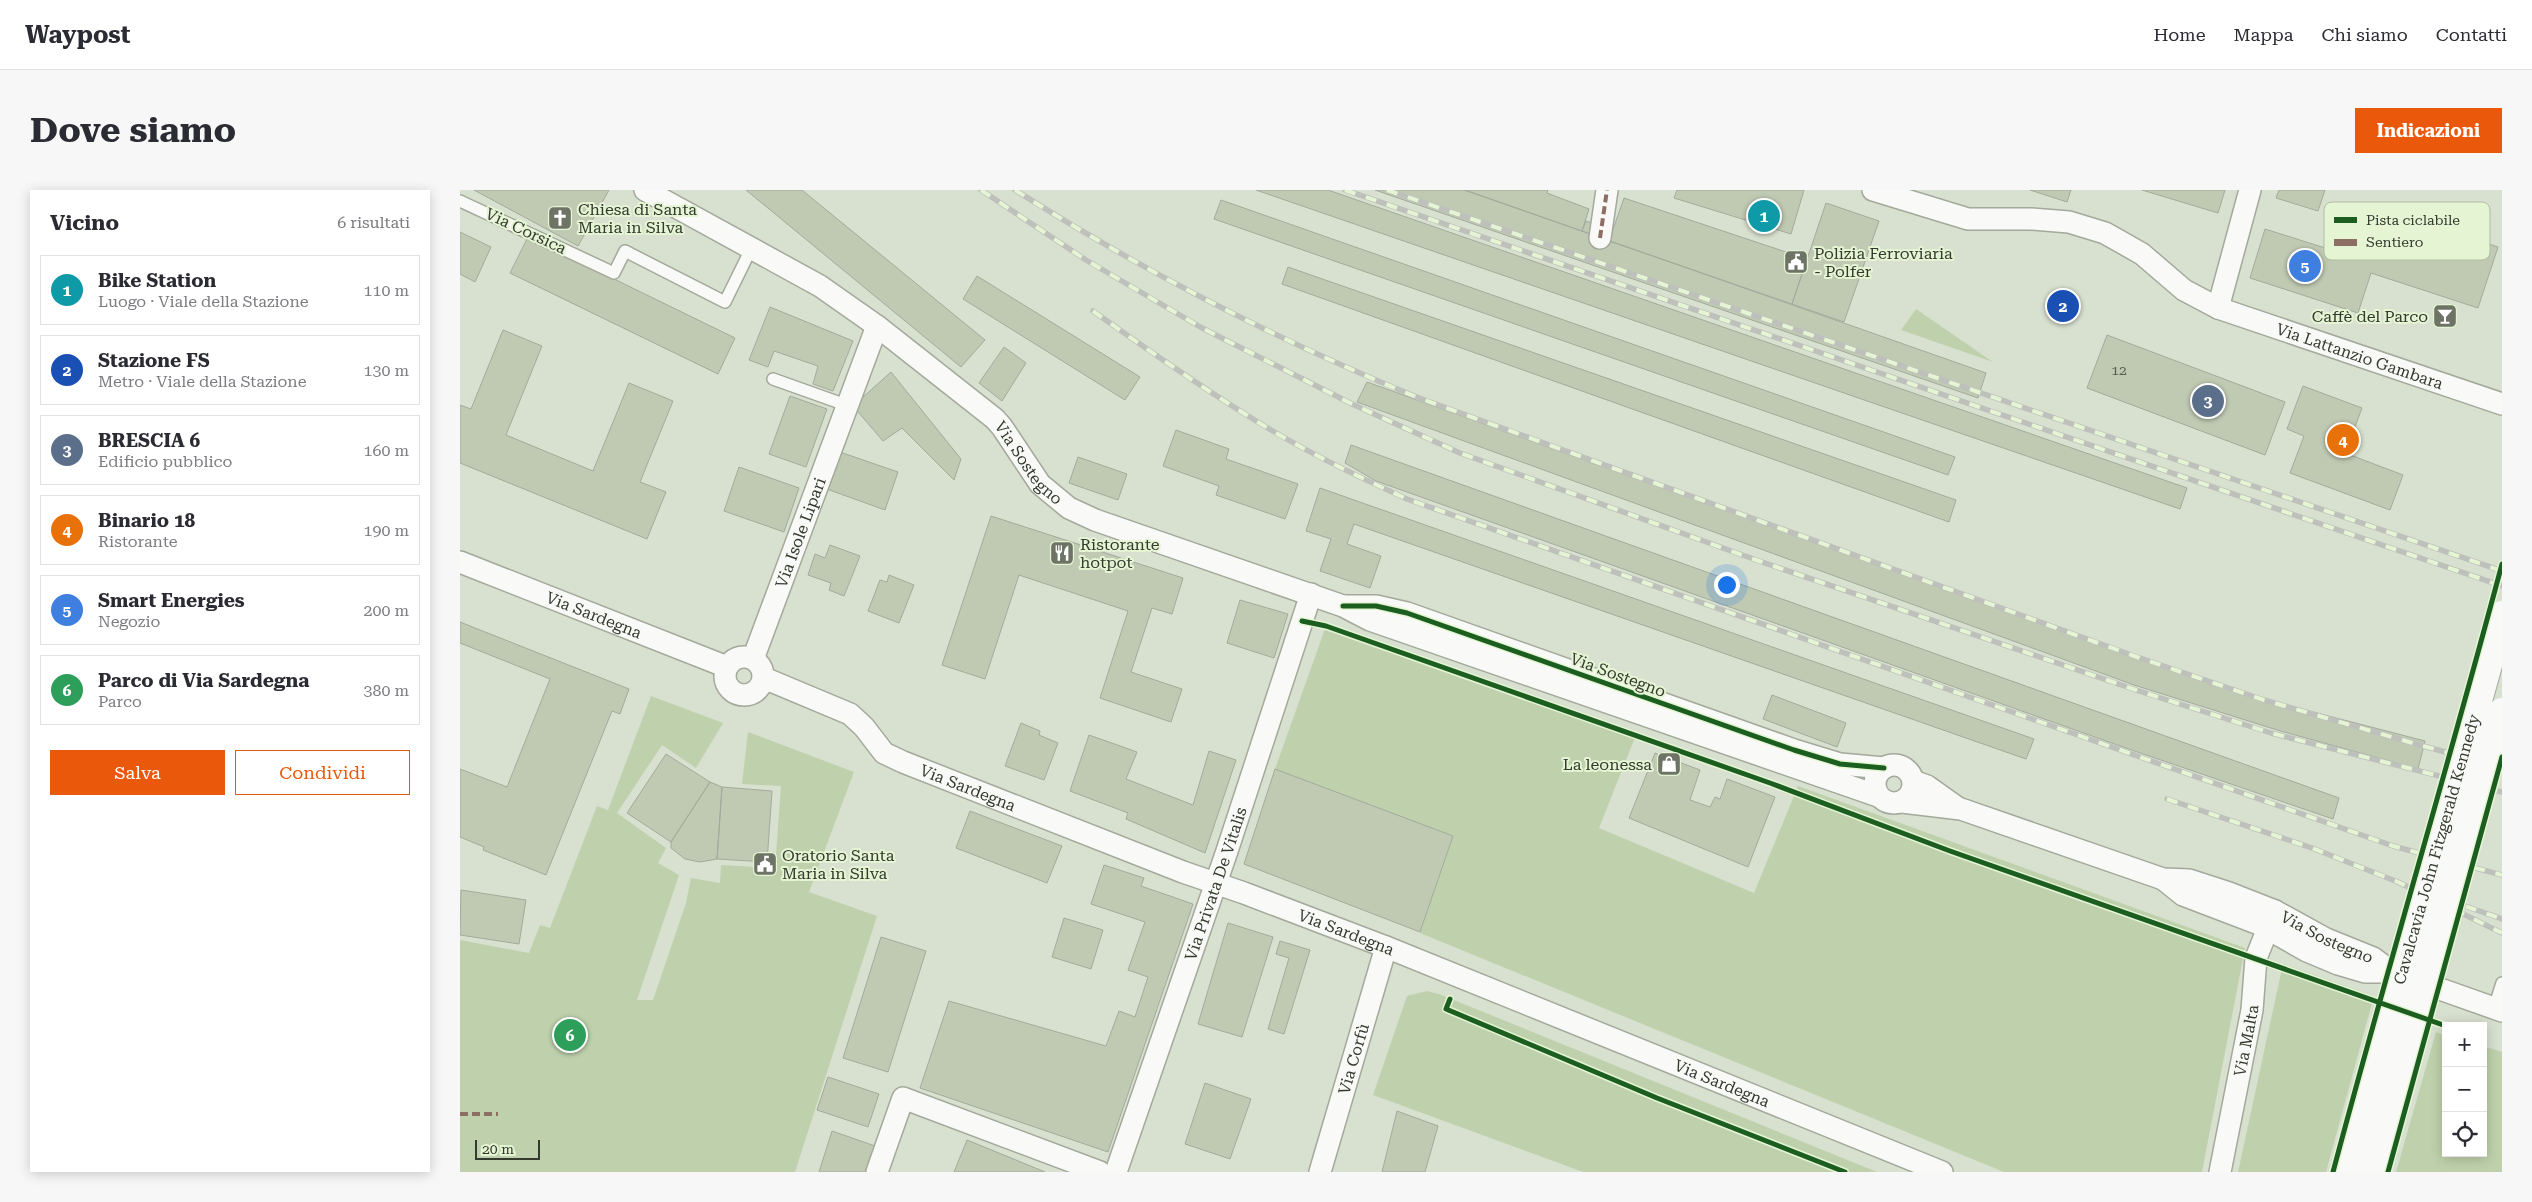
<!DOCTYPE html>
<html lang="it">
<head>
<meta charset="utf-8">
<style>
  :root { --surface:#fff; --page:#f7f7f7; --text:#2b2b33; --muted:#7c7c81; --line:#e1e1e2; --accent:#ea580c }
  body { margin:0; font-family:"Roboto Serif",serif; background:var(--page); color:var(--text) }
  .controls { position:absolute; right:15px; bottom:15px; display:grid; overflow:hidden; border-radius:0px; box-shadow:0 2px 12px #0003 }
  .controls button { width:45px; height:45px; display:grid; place-items:center; padding:0; border:0; border-bottom:1px solid var(--line); background:var(--surface); color:var(--text); font:25px sans-serif }
  .scale { position:absolute; left:15px; bottom:12px; width:65px; box-sizing:border-box; padding-left:5px; border:2px solid #343a2e; border-top:0; font-size:14px; line-height:18px; white-space:nowrap; color:#343a2e; -webkit-text-stroke:4px #e5f5d4; paint-order:stroke }
  .you { position:absolute; left:1266px; top:394px; width:18px; height:18px; margin:-12px; border:4px solid #fff; border-radius:50%; background:#1a73e8; box-shadow:0 0 0 8px #1a73e833 }
  .badge { display:grid; place-items:center; width:32px; height:32px; border-radius:50%; background:var(--accent); color:#fff; font-size:16px; font-weight:700 }
  .pin { position:absolute; translate:-50% -50%; border:2px solid #fff; box-shadow:0 1px 5px #0006 }
  .list { margin:0; padding:0; list-style:none }
  h2 { display:flex; justify-content:space-between; align-items:center; height:65px; margin:0; padding:0 20px; font-size:21px }
  h2 small { font-size:16px; font-weight:400; color:var(--muted) }
  .list li { display:grid; grid-template-columns:32px 1fr auto; gap:15px; align-items:center; box-sizing:border-box; height:70px; margin:0 10px 10px; padding:0 10px; border:1px solid var(--line); border-radius:0px }
  .list b { display:block; font-size:19px; white-space:nowrap }
  .list p { margin:0; font-size:16px; white-space:nowrap; color:var(--muted) }
  .list em { font-size:16px; font-style:normal; color:var(--muted) }
  .actions { display:flex; gap:10px; padding:15px 20px }
  .actions a { flex:1; padding:11px 0; border:1px solid var(--accent); border-radius:0px; text-align:center; font-size:18px; color:var(--accent) }
  .actions .main { background:var(--accent); color:#fff }
  .icon { flex:none; width:28px; height:28px; fill:none; stroke:currentColor; stroke-width:2; stroke-linecap:round; stroke-linejoin:round }
  .map { position:relative; flex:none; width:2042px; height:982px; overflow:hidden; border-radius:0px }
  header { display:flex; align-items:center; gap:30px; box-sizing:border-box; height:70px; padding:0 25px; background:var(--surface); border-bottom:1px solid var(--line) }
  header strong { font-size:24px }
  nav { display:flex; gap:28px; margin-inline-start:auto; font-size:18px }
  .intro { display:flex; align-items:center; justify-content:space-between; box-sizing:border-box; height:120px; padding:0 30px }
  h1 { margin:0; font-size:35px }
  .button { padding:12px 22px; border-radius:0px; background:var(--accent); color:#fff; font-size:18px; font-weight:700 }
  main { display:flex; gap:30px; padding:0 30px }
  aside { flex:1; background:var(--surface); border-radius:0px; box-shadow:0 2px 12px #0003 }
  .map>svg:first-child { display:block }
  .green { fill:#bfd1ac }
  .building { fill:#c0cab3; stroke:#a3aa9c }
  .lines { fill:none; stroke-linecap:round; stroke-linejoin:round }
  .lane-casing { stroke:#a3a99b; stroke-width:14 }
  .street-casing { stroke:#a3a99b; stroke-width:24 }
  .secondary-casing { stroke:#a3a99b; stroke-width:30 }
  .lane { stroke:#f9faf8; stroke-width:11 }
  .street { stroke:#f9faf8; stroke-width:21 }
  .secondary { stroke:#f9faf8; stroke-width:28 }
  .rail-casing { stroke:#bec0bb; stroke-width:5.5 }
  .rail { stroke:#e5f5d4; stroke-width:4; stroke-dasharray:11; stroke-linecap:butt }
  .secondary-bridge-casing { stroke:#a3a99b; stroke-width:30; stroke-linecap:butt }
  .secondary-bridge { stroke:#f9faf8; stroke-width:28 }
  .quiet { stroke:#8d6e63; stroke-width:4; stroke-dasharray:8 4; stroke-linecap:butt }
  .cycleway-casing { stroke:#e5f5d4; stroke-width:8 }
  .cycleway { stroke:#1b5e20; stroke-width:5 }
  .labels { text-anchor:middle; dominant-baseline:central; stroke-width:4; stroke-linejoin:round; paint-order:stroke }
  .number-label { font-size:14px; fill:#585f50 }
  .poi-label { font-size:16px; fill:#343a2e; stroke:#e5f5d4; text-anchor:start }
  .street-label { font-size:16px; fill:#343a2e; stroke:#e5f5d4 }
  .key { fill:#e5f5d4; stroke:#b0bda2; stroke-width:1 }
  .key-label { font-size:14px; fill:#343a2e }
</style>
</head>
<body>
<header>
<strong>Waypost</strong>
<nav><a>Home</a><a>Mappa</a><a>Chi siamo</a><a>Contatti</a></nav>
</header>
<div class="intro"><h1>Dove siamo</h1><a class="button">Indicazioni</a></div>
<main>
<aside>
<h2>Vicino<small>6 risultati</small></h2>
<ul class="list">
<li><span class="badge" style="background:#0f9aa8">1</span><div><b>Bike Station</b><p>Luogo · Viale della Stazione</p></div><em>110 m</em></li>
<li><span class="badge" style="background:#1a4fb4">2</span><div><b>Stazione FS</b><p>Metro · Viale della Stazione</p></div><em>130 m</em></li>
<li><span class="badge" style="background:#5c6f8a">3</span><div><b>BRESCIA 6</b><p>Edificio pubblico</p></div><em>160 m</em></li>
<li><span class="badge" style="background:#e8710a">4</span><div><b>Binario 18</b><p>Ristorante</p></div><em>190 m</em></li>
<li><span class="badge" style="background:#3f7fe0">5</span><div><b>Smart Energies</b><p>Negozio</p></div><em>200 m</em></li>
<li><span class="badge" style="background:#2e9e5b">6</span><div><b>Parco di Via Sardegna</b><p>Parco</p></div><em>380 m</em></li>
</ul>
<div class="actions"><a class="main">Salva</a><a>Condividi</a></div>
</aside>
<div class="map">
<svg width="2042" height="982" viewBox="0 0 2042 982">
  <rect width="100%" height="100%" fill="#d8e0cf"/>
  <path class="green" d="M 1456,119 L 1533,172 L 1441,140 Z
    M 866,436 L 1176,545 L 1139,638 L 1294,703 L 1338,596 L 1785,758 L 1742,982 L 1544,982 L 960,743 L 993,646 L 815,579 Z
    M 191,506 L 263,533 L 236,578 L 202,555 L 157,623 L 206,658 L 198,673 L 219,685 L 177,810 L 193,810 L 226,713 L 231,688 L 260,693 L 261,675 L 315,678 L 321,596 L 282,594 L 288,542 L 394,582 L 349,702 L 417,726 L 335,982 L 0,982 L 0,750 L 69,763 L 80,735 L 90,738 L 137,616 L 148,620 Z
    M 1823,774 L 1914,806 L 1866,982 L 1778,982 Z
    M 967,801 L 979,804 L 1417,982 L 1123,982 L 913,905 L 947,806 Z
    M 1976,842 L 1986,846 L 1986,963 L 2023,963 L 2023,856 L 2042,862 L 2042,982 L 1936,982 Z"/>
  <path class="building" d="M 14,0 L 149,0 L 118,56 Z
    M 286,0 L 342,0 L 525,150 L 501,177 Z
    M 796,0 L 868,0 L 1727,298 L 1720,319 Z
    M 915,0 L 1005,0 L 1526,183 L 1518,208 Z
    M 1004,0 L 1088,0 L 1087,3 L 1129,19 L 1122,41 Z
    M 1217,0 L 1344,0 L 1331,44 L 1214,8 Z
    M 1570,0 L 1611,0 L 1607,12 Z
    M 1682,0 L 1765,0 L 1758,23 Z
    M 1819,0 L 1865,0 L 1858,21 L 1816,8 Z
    M 1164,8 L 1347,69 L 1332,114 L 1149,51 Z
    M 761,10 L 1495,267 L 1488,285 L 754,29 Z
    M 1366,13 L 1419,31 L 1384,132 L 1332,114 Z
    M 1126,31 L 1136,35 L 1133,45 L 1122,41 Z
    M 1890,35 L 1994,68 L 2002,45 L 2038,57 L 2018,118 L 1911,83 L 1898,123 L 1790,88 L 1805,39 L 1881,63 Z
    M 0,42 L 31,57 L 15,92 L 0,84 Z
    M 68,47 L 275,148 L 258,184 L 50,83 Z
    M 828,77 L 1496,310 L 1489,332 L 822,94 Z
    M 517,86 L 680,187 L 665,210 L 503,109 Z
    M 310,117 L 393,151 L 373,201 L 353,194 L 358,176 L 314,161 L 308,177 L 289,170 Z
    M 43,140 L 82,156 L 46,245 L 133,281 L 169,193 L 213,211 L 180,292 L 206,302 L 187,349 L 0,273 L 0,215 L 11,219 Z
    M 1647,145 L 1825,212 L 1805,265 L 1627,198 Z
    M 544,157 L 566,173 L 542,211 L 519,193 Z
    M 431,182 L 501,269 L 494,290 L 442,238 L 423,251 L 393,216 Z
    M 907,192 L 1682,470 L 1826,515 L 1965,551 L 1958,579 L 1817,540 L 1674,495 L 897,212 Z
    M 1843,196 L 1902,218 L 1885,263 L 1943,285 L 1930,320 L 1830,283 L 1844,246 L 1827,239 Z
    M 330,206 L 367,219 L 346,277 L 309,264 Z
    M 716,240 L 769,259 L 766,269 L 838,294 L 825,329 L 756,305 L 759,296 L 703,276 Z
    M 891,255 L 1879,608 L 1873,629 L 1660,556 L 916,291 L 885,273 Z
    M 377,261 L 438,282 L 425,320 L 364,298 Z
    M 618,267 L 667,284 L 658,310 L 609,293 Z
    M 279,277 L 339,298 L 324,342 L 264,321 Z
    M 860,298 L 1574,549 L 1566,569 L 894,334 L 887,354 L 921,366 L 910,398 L 860,381 L 871,349 L 846,341 Z
    M 531,326 L 723,388 L 712,424 L 692,418 L 671,482 L 722,499 L 711,532 L 640,508 L 668,421 L 559,385 L 525,489 L 482,475 Z
    M 370,355 L 400,366 L 384,406 L 369,400 L 371,393 L 348,385 L 355,364 L 365,368 Z
    M 429,385 L 454,395 L 439,433 L 408,421 L 420,390 L 427,392 Z
    M 780,410 L 828,424 L 814,468 L 767,453 Z
    M 0,432 L 169,499 L 160,524 L 152,521 L 86,685 L 23,660 L 24,657 L 0,647 L 0,579 L 47,597 L 90,489 L 0,453 Z
    M 1312,505 L 1386,533 L 1377,557 L 1303,529 Z
    M 561,533 L 580,541 L 579,545 L 598,553 L 584,590 L 545,576 Z
    M 629,545 L 677,562 L 666,589 L 733,615 L 749,561 L 776,570 L 745,663 L 666,629 L 668,623 L 610,601 Z
    M 1195,563 L 1240,580 L 1230,610 L 1250,617 L 1255,607 L 1260,609 L 1267,589 L 1315,607 L 1288,677 L 1169,628 Z
    M 206,564 L 250,592 L 211,652 L 167,623 Z
    M 815,579 L 993,646 L 960,742 L 784,674 Z
    M 250,592 L 262,597 L 257,669 L 240,672 L 225,669 L 211,658 L 211,652 Z
    M 262,597 L 312,601 L 307,672 L 257,669 Z
    M 510,621 L 602,656 L 587,693 L 496,658 Z
    M 644,675 L 684,688 L 681,696 L 733,714 L 648,962 L 460,898 L 489,811 L 646,856 L 659,821 L 675,827 L 688,787 L 668,780 L 685,732 L 631,714 Z
    M 1,700 L 66,710 L 59,754 L 0,745 Z
    M 604,728 L 643,740 L 631,779 L 592,767 Z
    M 768,733 L 813,747 L 782,847 L 738,834 Z
    M 421,747 L 466,761 L 428,882 L 383,868 Z
    M 820,751 L 850,760 L 824,844 L 808,839 L 829,768 L 816,764 Z
    M 368,887 L 419,904 L 408,937 L 357,920 Z
    M 745,893 L 791,909 L 770,969 L 725,954 Z
    M 937,921 L 978,936 L 965,982 L 922,982 Z
    M 372,941 L 418,957 L 409,982 L 359,982 Z
    M 507,950 L 551,968 L 585,982 L 494,982 Z"/>
  <g class="lines">
    <defs>
      <path id="lane" d="M 0,11 L 154,83 L 165,61 L 265,112 L 291,59
        M 313,189 L 386,215
        M 2034,818 L 2042,793"/>
      <g id="street">
        <path id="s1" d="M 185,0 L 360,96 L 417,136 L 535,229 L 542,237 L 580,294 L 609,318 L 635,330 L 883,416 L 910,430 L 1418,606"/>
        <path id="s2" d="M 1413,0 L 1508,29 L 1571,29 L 1609,32 L 1645,43 L 1682,64 L 1724,100 L 1758,118 L 2042,214"/>
        <path d="M 1140,48 L 1147,0"/>
        <path d="M 1758,118 L 1790,0"/>
        <path id="s3" d="M 0,372 L 267,477"/>
        <path d="M 886,416 L 916,416 L 947,423 L 1334,560 L 1380,574 L 1424,578"/>
        <circle cx="284" cy="486" r="19"/>
        <path id="s4" d="M 293,469 L 417,136"/>
        <path id="s5" d="M 304,488 L 390,524 L 404,537 L 424,563 L 443,572 L 723,682 L 784,703 L 926,757 L 1482,982"/>
        <circle cx="1434" cy="594" r="19"/>
        <path d="M 1453,591 L 1467,596 L 1498,618"/>
        <path id="s6" d="M 1442,612 L 1501,619 L 1703,689 L 1729,690 L 1769,703 L 1815,721 L 1866,749 L 1913,768 L 1932,782 L 2042,821"/>
        <path d="M 1703,689 L 1723,705 L 1799,734 L 1847,761 L 1878,774 L 1905,782 L 1932,782"/>
        <path d="M 417,982 L 443,908 L 640,982"/>
        <path id="s7" d="M 656,982 L 767,661 L 851,404"/>
        <path id="s8" d="M 860,982 L 926,757"/>
        <path id="s9" d="M 1760,982 L 1792,820 L 1796,768 L 1815,721"/>
      </g>
      <path id="secondary" d="M 1889,982 L 1917,870
        M 1913,982 L 1941,876"/>
    </defs>
    <use href="#lane" class="lane-casing"/>
    <use href="#street" class="street-casing"/>
    <use href="#secondary" class="secondary-casing"/>
    <use href="#lane" class="lane"/>
    <use href="#street" class="street"/>
    <use href="#secondary" class="secondary"/>
    <defs>
      <path id="rail" d="M 521,0 L 626,70 L 742,138 L 892,214 L 1000,263 L 1299,371 L 1679,501 L 1811,543 L 2042,602
        M 555,0 C 683,81 819,151 959,208 L 1677,467 L 1804,510 L 1963,556 L 2042,577
        M 885,0 L 2042,396
        M 927,0 L 2042,381
        M 633,121 C 685,158 738,195 793,229 C 842,260 895,285 947,309 L 1933,656 L 2042,685
        M 1707,609 L 1852,658 L 1938,692 L 2042,743
        M 1985,709 L 2042,729"/>
    </defs>
    <use href="#rail" class="rail-casing"/>
    <use href="#rail" class="rail"/>
    <defs>
      <g id="secondary-bridge">
        <path id="s10" d="M 1917,870 L 2042,425"/>
        <path d="M 1941,876 L 2042,522"/>
      </g>
    </defs>
    <use href="#secondary-bridge" class="secondary-bridge-casing"/>
    <use href="#secondary-bridge" class="secondary-bridge"/>
    <path class="quiet" d="M 1140,48 L 1147,0
      M 0,924 L 38,924"/>
    <defs>
      <path id="cycleway" d="M 883,416 L 916,416 L 947,423 L 1334,560 L 1380,574 L 1424,578
        M 842,431 L 866,436 L 1310,593 L 1490,661 L 1986,836
        M 990,809 L 986,819 L 1197,908 L 1385,982
        M 1873,982 C 1927,779 1988,577 2042,374
        M 1928,982 L 2042,567"/>
    </defs>
    <use href="#cycleway" class="cycleway-casing"/>
    <use href="#cycleway" class="cycleway"/>
  </g>
  <defs>
    <symbol id="church-square" viewBox="-11 -11 22 22"><rect x="-9" y="-9" width="18" height="18" rx="4" fill="#6d7466" stroke="#e5f5d4"/><path d="M-1.2-6h2.4v3.5h3.3v2.4h-3.3V6h-2.4V-.1h-3.3v-2.4h3.3Z" fill="#fff"/></symbol>
    <symbol id="civic-square" viewBox="-11 -11 22 22"><rect x="-9" y="-9" width="18" height="18" rx="4" fill="#6d7466" stroke="#e5f5d4"/><path d="M-.6-6.5H3V-4.5H.6V-3L4-1V1h2V6H-6V1h2V-1L-.6-3ZM-1.2 2.5V6h2.4V2.5Z" fill="#fff"/></symbol>
    <symbol id="bar-square" viewBox="-11 -11 22 22"><rect x="-9" y="-9" width="18" height="18" rx="4" fill="#6d7466" stroke="#e5f5d4"/><path d="M-6-5H6L.8 .8V4.5H3.5V6h-7V4.5H-.8V.8Z" fill="#fff"/></symbol>
    <symbol id="restaurant-square" viewBox="-11 -11 22 22"><rect x="-9" y="-9" width="18" height="18" rx="4" fill="#6d7466" stroke="#e5f5d4"/><path d="M-5-6h1v4h1v-4h1v4h1v-4h1v5L-1.5 .5V6h-2V.5L-5-1ZM5-6V6H3V1.5H1.5Q1.5-4 5-6Z" fill="#fff"/></symbol>
    <symbol id="shop-square" viewBox="-11 -11 22 22"><rect x="-9" y="-9" width="18" height="18" rx="4" fill="#6d7466" stroke="#e5f5d4"/><path d="M-5-2.5h2.3a2.7 3.5 0 0 1 5.4 0H5L5.5 6h-11ZM-1.5-2.5h3a1.5 2.3 0 0 0-3 0Z" fill="#fff"/></symbol>
  </defs>
  <g fill-rule="evenodd">
    <use href="#church-square" x="86" y="14" width="28" height="28"/>
    <use href="#civic-square" x="1322" y="58" width="28" height="28"/>
    <use href="#bar-square" x="1971" y="112" width="28" height="28"/>
    <use href="#restaurant-square" x="588" y="349" width="28" height="28"/>
    <use href="#shop-square" x="1195" y="560" width="28" height="28"/>
    <use href="#civic-square" x="291" y="660" width="28" height="28"/>
  </g>
  <g class="labels">
    <g class="number-label">
      <text x="1659" y="180">12</text>
    </g>
    <g class="poi-label">
      <text x="118" y="19">Chiesa di Santa<tspan x="118" dy="18">Maria in Silva</tspan></text>
      <text x="1354" y="63">Polizia Ferroviaria<tspan x="1354" dy="18">- Polfer</tspan></text>
      <text x="1968" y="126" text-anchor="end">Caffè del Parco</text>
      <text x="620" y="354">Ristorante<tspan x="620" dy="18">hotpot</tspan></text>
      <text x="1192" y="574" text-anchor="end">La leonessa</text>
      <text x="322" y="665">Oratorio Santa<tspan x="322" dy="18">Maria in Silva</tspan></text>
    </g>
    <g class="street-label">
      <text transform="translate(66 41) rotate(25)">Via Corsica</text>
      <text stroke="none"><textPath href="#s2" startOffset="524">Via Lattanzio Gambara</textPath></text>
      <text stroke="none"><textPath href="#s1" startOffset="475">Via Sostegno</textPath></text>
      <text stroke="none"><textPath href="#s4" startOffset="135">Via Isole Lipari</textPath></text>
      <text stroke="none"><textPath href="#s3" startOffset="144">Via Sardegna</textPath></text>
      <text transform="translate(1158 485) rotate(20)">Via Sostegno</text>
      <text stroke="none"><textPath href="#s5" startOffset="236">Via Sardegna</textPath></text>
      <text stroke="none"><textPath href="#s10" startOffset="219">Cavalcavia John Fitzgerald Kennedy</textPath></text>
      <text stroke="none"><textPath href="#s7" startOffset="305">Via Privata De Vitalis</textPath></text>
      <text stroke="none"><textPath href="#s5" startOffset="641">Via Sardegna</textPath></text>
      <text stroke="none"><textPath href="#s6" startOffset="449">Via Sostegno</textPath></text>
      <text stroke="none"><textPath href="#s9" startOffset="134">Via Malta</textPath></text>
      <text stroke="none"><textPath href="#s8" startOffset="118">Via Corfù</textPath></text>
      <text stroke="none"><textPath href="#s5" startOffset="1046">Via Sardegna</textPath></text>
    </g>
  </g>
  <rect x="1864" y="12" width="166" height="58" rx="8" class="key"/>
  <rect x="1874" y="27" width="23" height="6" fill="#1b5e20"/>
  <rect x="1874" y="49" width="23" height="7" fill="#8d6e63"/>
  <g class="key-label">
    <text x="1906" y="35">Pista ciclabile</text>
    <text x="1906" y="57">Sentiero</text>
  </g>
</svg>
<div class="controls">
<button>+</button>
<button>−</button>
<button><svg class="icon" aria-label="locate" viewBox="0 0 24 24"><circle cx="12" cy="12" r="6"/><path d="M12 2v4M12 18v4M2 12h4M18 12h4"/></svg></button>
</div>
<div class="scale">20 m</div>
<div class="you"></div>
<div class="pin badge" style="left:1304px;top:26px;background:#0f9aa8">1</div>
<div class="pin badge" style="left:1603px;top:116px;background:#1a4fb4">2</div>
<div class="pin badge" style="left:1748px;top:211px;background:#5c6f8a">3</div>
<div class="pin badge" style="left:1883px;top:250px;background:#e8710a">4</div>
<div class="pin badge" style="left:1845px;top:76px;background:#3f7fe0">5</div>
<div class="pin badge" style="left:110px;top:845px;background:#2e9e5b">6</div>
</div>
</main>
</body>
</html>
